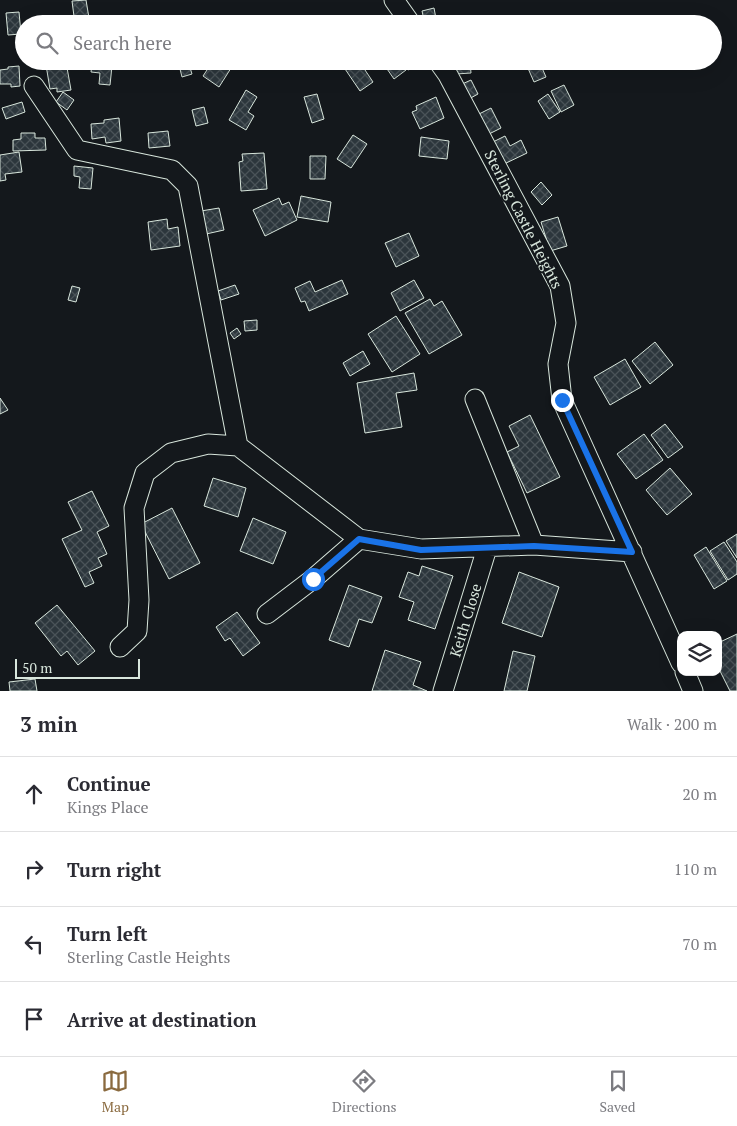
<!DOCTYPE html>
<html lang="en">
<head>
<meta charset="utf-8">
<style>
  :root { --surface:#fff; --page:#f7f7f7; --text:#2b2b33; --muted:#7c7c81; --line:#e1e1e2; --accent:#8a6a3f }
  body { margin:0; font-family:"PT Serif",serif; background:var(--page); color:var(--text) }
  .controls { position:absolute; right:15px; bottom:15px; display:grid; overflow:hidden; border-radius:10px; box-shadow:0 5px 20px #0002 }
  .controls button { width:45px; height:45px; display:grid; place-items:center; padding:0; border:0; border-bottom:1px solid var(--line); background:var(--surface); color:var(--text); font:25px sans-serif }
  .scale { position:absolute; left:15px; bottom:12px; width:125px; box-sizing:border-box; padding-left:5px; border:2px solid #d8e6dc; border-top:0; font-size:14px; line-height:18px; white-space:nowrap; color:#d8e6dc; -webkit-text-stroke:4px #14181c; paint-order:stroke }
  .stop { position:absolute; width:15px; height:15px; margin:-11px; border:4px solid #1a73e8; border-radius:50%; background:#fff }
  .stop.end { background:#1a73e8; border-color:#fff; box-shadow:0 1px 5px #0008 }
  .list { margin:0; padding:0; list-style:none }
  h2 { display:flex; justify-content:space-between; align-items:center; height:65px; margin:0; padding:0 20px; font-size:21px }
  h2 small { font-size:16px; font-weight:400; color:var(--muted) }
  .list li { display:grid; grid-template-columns:32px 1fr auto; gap:15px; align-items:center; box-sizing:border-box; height:75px; padding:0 20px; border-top:1px solid var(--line) }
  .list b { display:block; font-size:19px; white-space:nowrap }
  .list p { margin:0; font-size:16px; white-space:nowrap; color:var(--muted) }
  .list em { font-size:16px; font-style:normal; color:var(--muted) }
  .icon { flex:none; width:28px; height:28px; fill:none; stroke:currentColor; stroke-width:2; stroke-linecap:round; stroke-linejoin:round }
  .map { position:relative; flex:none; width:737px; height:691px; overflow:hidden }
  .search { position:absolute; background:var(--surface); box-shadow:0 5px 20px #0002; left:15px; right:15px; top:15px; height:55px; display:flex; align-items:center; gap:12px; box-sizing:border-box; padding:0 18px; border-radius:28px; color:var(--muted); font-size:19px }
  .sheet { height:365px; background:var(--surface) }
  nav { display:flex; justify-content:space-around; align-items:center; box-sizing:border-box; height:70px; border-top:1px solid var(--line); background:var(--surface); font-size:14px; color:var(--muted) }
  nav a { display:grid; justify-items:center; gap:2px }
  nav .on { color:var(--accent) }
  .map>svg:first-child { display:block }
  .building { fill:url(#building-cross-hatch); stroke:#d8e6dc }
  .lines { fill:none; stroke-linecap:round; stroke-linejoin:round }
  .minor-casing { stroke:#d8e6dc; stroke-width:21 }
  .minor { stroke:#14181c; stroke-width:19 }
  .route { stroke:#1a73e8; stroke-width:6 }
  .labels { text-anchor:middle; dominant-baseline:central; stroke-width:4; stroke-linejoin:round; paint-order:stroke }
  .street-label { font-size:15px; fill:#d8e6dc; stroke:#14181c }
</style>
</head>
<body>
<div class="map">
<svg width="737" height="691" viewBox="0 0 737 691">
  <defs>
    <pattern id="building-cross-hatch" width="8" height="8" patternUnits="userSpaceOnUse" patternTransform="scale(1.25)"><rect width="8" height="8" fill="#2c363c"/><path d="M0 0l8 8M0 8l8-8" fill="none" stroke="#4a5358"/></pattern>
  </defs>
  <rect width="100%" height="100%" fill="#14181c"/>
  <path class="building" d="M 86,0 L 90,24 L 75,24 L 72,1 Z
    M 434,8 L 437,24 L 425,24 L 422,11 Z
    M 19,12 L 21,34 L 8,35 L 6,13 Z
    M 316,20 L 316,24 L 305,24 L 305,21 Z
    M 178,61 L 188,61 L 192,74 L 182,77 Z
    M 213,61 L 227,61 L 233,65 L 219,87 L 203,76 Z
    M 230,61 L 247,61 L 242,69 Z
    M 350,61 L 359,61 L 373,82 L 360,91 L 343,66 Z
    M 392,61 L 400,61 L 406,70 L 394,79 L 385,66 Z
    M 403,61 L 410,61 L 414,67 L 408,70 Z
    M 456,61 L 470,61 L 471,73 L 456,74 Z
    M 498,61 L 512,61 L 512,62 L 502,67 Z
    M 539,61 L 546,77 L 534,82 L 527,66 Z
    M 66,62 L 71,90 L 57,92 L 57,88 L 50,89 L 46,65 Z
    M 92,64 L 112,66 L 110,85 L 99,84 L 100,73 L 91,72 Z
    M 19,66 L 20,86 L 11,87 L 11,84 L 0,84 L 0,70 L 8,69 L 8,67 Z
    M 471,80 L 478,94 L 467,100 L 460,85 Z
    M 564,85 L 574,105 L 561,112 L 551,91 Z
    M 246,90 L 257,97 L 248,112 L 254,116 L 246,130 L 229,120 Z
    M 63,92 L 74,100 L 67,110 L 56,102 Z
    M 317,94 L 324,119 L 312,123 L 304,97 Z
    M 548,94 L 560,112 L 549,119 L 538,101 Z
    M 436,97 L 444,118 L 420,129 L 412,112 L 417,110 L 416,106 Z
    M 22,102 L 25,112 L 6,119 L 2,108 Z
    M 204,107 L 208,123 L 196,126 L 192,110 Z
    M 491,108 L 501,128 L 489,134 L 479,114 Z
    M 119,118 L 121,141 L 106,143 L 105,137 L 92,139 L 91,124 L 104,123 L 104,120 Z
    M 168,131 L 170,146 L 149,148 L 148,133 Z
    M 21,133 L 35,133 L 35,138 L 45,138 L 46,150 L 13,151 L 13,140 L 21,139 Z
    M 353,135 L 367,144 L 351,168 L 337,159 Z
    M 505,136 L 510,146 L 521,140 L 527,153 L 502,165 L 491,143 Z
    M 421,137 L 449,141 L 447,159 L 419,156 Z
    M 19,152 L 22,172 L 5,174 L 6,180 L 0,181 L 0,155 Z
    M 264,153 L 267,189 L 241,191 L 239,162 L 243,161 L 242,154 Z
    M 310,156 L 326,156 L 325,179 L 310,179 Z
    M 74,166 L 93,168 L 91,189 L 79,188 L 80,177 L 74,176 Z
    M 541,182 L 552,195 L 542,205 L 531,192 Z
    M 301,196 L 331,202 L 328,222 L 297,217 Z
    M 279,198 L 282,205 L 289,202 L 297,220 L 265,236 L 253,210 Z
    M 219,208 L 224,230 L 206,234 L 201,211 Z
    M 558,217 L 567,246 L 550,251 L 541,222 Z
    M 167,219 L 168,229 L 178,227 L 180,246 L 151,250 L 148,222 Z
    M 409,233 L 419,256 L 396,267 L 385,243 Z
    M 342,280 L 348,294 L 309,311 L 305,301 L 301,302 L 295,288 L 310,281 L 315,292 Z
    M 414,280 L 424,298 L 400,311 L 391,293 Z
    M 235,285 L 239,294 L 221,300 L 218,291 Z
    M 72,286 L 80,288 L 76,302 L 68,300 Z
    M 430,299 L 434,306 L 442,301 L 462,335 L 429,354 L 405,313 Z
    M 396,316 L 420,354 L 392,372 L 368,334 Z
    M 257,320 L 257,330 L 245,331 L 244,321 Z
    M 237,328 L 241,334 L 234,339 L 230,333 Z
    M 655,342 L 673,365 L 650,384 L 632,361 Z
    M 363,351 L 370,364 L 350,376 L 343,363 Z
    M 625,359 L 641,387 L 610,405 L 594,377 Z
    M 414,373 L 417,390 L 396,393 L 402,427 L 365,433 L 357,383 Z
    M 0,398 L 8,410 L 0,414 Z
    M 530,415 L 560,477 L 527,493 L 507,452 L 519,446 L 509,426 Z
    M 665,424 L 683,447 L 668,458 L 651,435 Z
    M 644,434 L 663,460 L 636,479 L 617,454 Z
    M 670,468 L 692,494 L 667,515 L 646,490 Z
    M 213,478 L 246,488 L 238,517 L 204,506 Z
    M 92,491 L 109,526 L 97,532 L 107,554 L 98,558 L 102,566 L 89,572 L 94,583 L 85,587 L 62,539 L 82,530 L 68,502 Z
    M 172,508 L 200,563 L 169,579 L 141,524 Z
    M 253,518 L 286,532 L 273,564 L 240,551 Z
    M 737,534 L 737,558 L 726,541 Z
    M 724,542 L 737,562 L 737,574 L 728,580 L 710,551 Z
    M 706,547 L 727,581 L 714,589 L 694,555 Z
    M 422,566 L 453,576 L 435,629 L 408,620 L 414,602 L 399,597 L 408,572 L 419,576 Z
    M 519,572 L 559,587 L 542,637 L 502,623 Z
    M 349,585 L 382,597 L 372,623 L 359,619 L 349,647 L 329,640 Z
    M 57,605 L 95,651 L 78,665 L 67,651 L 61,656 L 35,623 Z
    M 237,612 L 260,643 L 243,656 L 230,638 L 225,641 L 216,627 Z
    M 737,634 L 737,691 L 730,691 L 718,667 L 718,643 Z
    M 385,650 L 421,662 L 413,685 L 427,691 L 372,691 Z
    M 513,651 L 535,656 L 527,691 L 504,691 Z
    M 35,679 L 37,691 L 10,691 L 9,682 Z"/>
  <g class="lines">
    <defs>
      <path id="minor" d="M 394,0 L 411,24
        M 438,61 L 448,75 L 560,286 L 566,323 L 558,364 L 562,400 L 681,663
        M 34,86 L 77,150 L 172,170 L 188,186 L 238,446 L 359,539 L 421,549 L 534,545 L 632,552
        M 475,399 L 534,545
        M 267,614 L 313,579 L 359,539
        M 120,647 L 137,631 L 139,600 L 134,508 L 145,473 L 171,453 L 208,444 L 238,446
        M 685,672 L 693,691
        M 443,691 L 487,548"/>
    </defs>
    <use href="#minor" class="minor-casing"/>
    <use href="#minor" class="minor"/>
  </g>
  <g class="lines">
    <path class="route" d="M 313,579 L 359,539 L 421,550 L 534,546 L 632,552 L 562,400"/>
  </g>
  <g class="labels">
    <g class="street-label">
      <text transform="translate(524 219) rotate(63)">Sterling Castle Heights</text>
      <text transform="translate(465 620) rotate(-73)">Keith Close</text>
    </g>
  </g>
</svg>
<div class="controls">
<button><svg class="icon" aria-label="layers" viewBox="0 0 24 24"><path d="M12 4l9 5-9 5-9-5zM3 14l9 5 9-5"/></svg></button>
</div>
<div class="scale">50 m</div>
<div class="stop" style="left:313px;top:579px"></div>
<div class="stop end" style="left:562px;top:400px"></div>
<div class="search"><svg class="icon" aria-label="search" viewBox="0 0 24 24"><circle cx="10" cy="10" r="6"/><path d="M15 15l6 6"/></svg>Search here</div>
</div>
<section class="sheet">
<h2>3 min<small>Walk · 200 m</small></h2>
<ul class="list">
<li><svg class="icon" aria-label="ahead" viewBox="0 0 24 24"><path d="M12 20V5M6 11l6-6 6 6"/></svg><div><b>Continue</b><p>Kings Place</p></div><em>20 m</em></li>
<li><svg class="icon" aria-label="right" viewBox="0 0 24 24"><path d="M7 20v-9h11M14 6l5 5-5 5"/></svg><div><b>Turn right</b></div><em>110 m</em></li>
<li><svg class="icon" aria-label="left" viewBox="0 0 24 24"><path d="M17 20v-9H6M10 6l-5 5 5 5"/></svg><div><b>Turn left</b><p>Sterling Castle Heights</p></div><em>70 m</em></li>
<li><svg class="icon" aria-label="arrive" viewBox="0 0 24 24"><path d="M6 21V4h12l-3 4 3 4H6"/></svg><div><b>Arrive at destination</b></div></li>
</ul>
</section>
<nav>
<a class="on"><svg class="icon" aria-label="map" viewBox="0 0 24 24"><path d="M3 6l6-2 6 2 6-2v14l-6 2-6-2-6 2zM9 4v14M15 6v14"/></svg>Map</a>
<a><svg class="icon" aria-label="directions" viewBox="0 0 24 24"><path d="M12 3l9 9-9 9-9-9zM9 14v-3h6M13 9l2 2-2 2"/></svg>Directions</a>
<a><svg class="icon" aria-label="saved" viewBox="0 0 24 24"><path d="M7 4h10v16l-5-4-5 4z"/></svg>Saved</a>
</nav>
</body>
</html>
